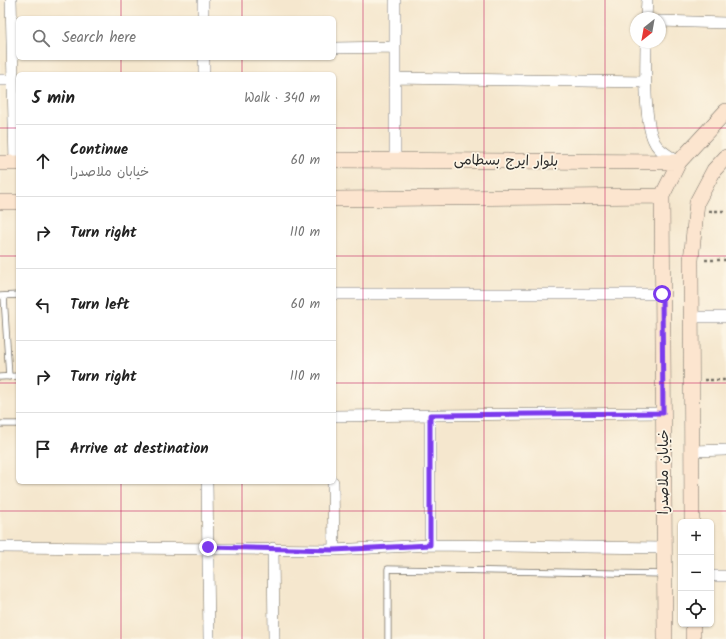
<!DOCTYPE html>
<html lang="en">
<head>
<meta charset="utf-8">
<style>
  :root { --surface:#fff; --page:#f2f2f2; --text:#222; --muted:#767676; --line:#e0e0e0 }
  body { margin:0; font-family:Kalam,"Playpen Sans Arabic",sans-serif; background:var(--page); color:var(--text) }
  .controls { position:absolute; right:12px; bottom:12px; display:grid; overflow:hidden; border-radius:6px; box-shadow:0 1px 3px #0004 }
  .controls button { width:36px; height:36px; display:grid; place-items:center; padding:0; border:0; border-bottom:1px solid var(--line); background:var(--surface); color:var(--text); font:20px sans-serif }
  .compass { position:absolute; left:630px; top:12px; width:36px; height:36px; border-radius:50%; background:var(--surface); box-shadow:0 1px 3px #0004; rotate:211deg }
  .stop { position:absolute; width:12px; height:12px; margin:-9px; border:3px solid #7c3aed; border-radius:50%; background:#fff }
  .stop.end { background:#7c3aed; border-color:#fff; box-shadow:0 1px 4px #0008 }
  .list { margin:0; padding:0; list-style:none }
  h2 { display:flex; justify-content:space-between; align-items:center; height:52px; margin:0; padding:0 16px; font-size:17px }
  h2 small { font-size:13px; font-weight:400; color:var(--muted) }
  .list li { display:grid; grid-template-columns:26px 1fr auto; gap:12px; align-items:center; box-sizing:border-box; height:72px; padding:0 16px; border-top:1px solid var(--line) }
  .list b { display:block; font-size:15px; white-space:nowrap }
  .list p { margin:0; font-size:13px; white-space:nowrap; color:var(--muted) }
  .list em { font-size:13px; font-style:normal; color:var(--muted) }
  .icon { flex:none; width:22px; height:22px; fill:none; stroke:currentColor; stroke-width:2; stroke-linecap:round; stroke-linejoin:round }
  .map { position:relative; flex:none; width:726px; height:639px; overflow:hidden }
  .search { position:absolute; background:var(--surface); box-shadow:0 1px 3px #0004; left:16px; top:16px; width:320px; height:44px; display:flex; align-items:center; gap:10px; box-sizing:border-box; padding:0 14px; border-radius:6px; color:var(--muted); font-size:15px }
  .panel { position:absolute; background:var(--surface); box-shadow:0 1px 3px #0004; left:16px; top:72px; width:320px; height:412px; border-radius:6px }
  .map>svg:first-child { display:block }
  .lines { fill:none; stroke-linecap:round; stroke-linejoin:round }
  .lane-casing { stroke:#726d64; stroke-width:7 }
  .street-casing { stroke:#726d64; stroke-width:12 }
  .secondary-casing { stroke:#726d64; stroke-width:16 }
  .path { stroke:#726d64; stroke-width:2.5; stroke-dasharray:3 3; stroke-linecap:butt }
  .lane { stroke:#fff; stroke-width:5.5 }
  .street { stroke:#fff; stroke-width:11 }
  .secondary { stroke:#fce5cf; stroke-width:15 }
  .route { stroke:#7c3aed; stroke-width:5 }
  .grid { fill:none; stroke:#c2185b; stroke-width:1; stroke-opacity:0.55 }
  .labels { text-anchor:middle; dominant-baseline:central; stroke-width:3.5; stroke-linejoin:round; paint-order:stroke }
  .street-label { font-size:14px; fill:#2b2b2b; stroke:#fcf5e5 }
</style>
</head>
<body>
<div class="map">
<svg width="726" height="639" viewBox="0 0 726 639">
  <rect width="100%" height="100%" fill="#fcf5e5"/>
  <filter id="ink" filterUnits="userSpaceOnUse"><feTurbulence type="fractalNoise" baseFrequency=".025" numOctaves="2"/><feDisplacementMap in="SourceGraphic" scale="8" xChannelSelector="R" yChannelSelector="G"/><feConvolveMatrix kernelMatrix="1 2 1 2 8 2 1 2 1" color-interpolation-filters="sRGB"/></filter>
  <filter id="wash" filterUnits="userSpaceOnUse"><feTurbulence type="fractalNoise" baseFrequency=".012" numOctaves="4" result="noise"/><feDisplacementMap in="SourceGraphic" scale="16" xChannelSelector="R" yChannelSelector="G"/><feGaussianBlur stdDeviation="0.9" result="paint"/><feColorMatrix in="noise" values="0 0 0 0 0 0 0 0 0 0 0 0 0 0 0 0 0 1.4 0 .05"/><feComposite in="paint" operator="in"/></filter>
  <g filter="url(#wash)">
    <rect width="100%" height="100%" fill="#f5e7ce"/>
  </g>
  <g filter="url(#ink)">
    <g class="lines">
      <defs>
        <path id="lane" d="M 0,296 L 18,295
          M 4,296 L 9,377
          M 0,377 L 18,376
          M 0,424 L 18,424
          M 388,639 L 388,569 L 664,574"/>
        <path id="street" d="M 11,0 L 15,163
          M 203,0 L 203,18
          M 646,18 L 647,0
          M 660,21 L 726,23
          M 646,42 C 646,66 643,123 655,143 C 659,151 671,157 679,162
          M 334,48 L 395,47
          M 204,58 L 204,74
          M 395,78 L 645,82
          M 0,80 L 13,80
          M 395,160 L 395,0
          M 334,294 L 662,294
          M 691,317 L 726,317
          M 430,415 L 430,545
          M 334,416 L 663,413
          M 693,451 L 726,450
          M 207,482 L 209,639
          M 333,482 L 334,550
          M 0,547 L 334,550 L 430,545 L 664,548
          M 273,548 L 274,639
          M 711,576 L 726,576"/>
        <path id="secondary" d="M 334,160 L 679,162
          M 0,163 L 18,163
          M 334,199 L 662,196
          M 0,202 L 18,202
          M 692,522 L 691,260 L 697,202 L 714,170 L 726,157
          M 693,624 L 693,639
          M 665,639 L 662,196 L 679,162 L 726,111"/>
      </defs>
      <use href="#lane" class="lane-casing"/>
      <use href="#street" class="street-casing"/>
      <use href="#secondary" class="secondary-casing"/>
      <path class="path" d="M 709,211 L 726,211
        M 705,260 L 726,260
        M 704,380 L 726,380"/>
      <use href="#lane" class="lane"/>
      <use href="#street" class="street"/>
      <use href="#secondary" class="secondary"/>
    </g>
  </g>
  <g class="lines" filter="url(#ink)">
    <path class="route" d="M 208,547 L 334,550 L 430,545 L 430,415 L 663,413 L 662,294"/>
  </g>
  <path class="grid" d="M 121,0 L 121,18M 242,0 L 242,18M 363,0 L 363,639M 484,0 L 484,639M 605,0 L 605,639M 121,58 L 121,74M 242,58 L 242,74M 0,128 L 18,128M 334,128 L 726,128M 0,256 L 18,256M 334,256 L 726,256M 0,383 L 18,383M 334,383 L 726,383M 121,482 L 121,639M 242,482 L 242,639M 0,511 L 726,511"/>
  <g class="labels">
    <g class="street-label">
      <text transform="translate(506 161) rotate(1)">بلوار ایرج بسطامی</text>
      <text transform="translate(664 472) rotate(-90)">خیابان ملاصدرا</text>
    </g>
  </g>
</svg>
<div class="controls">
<button>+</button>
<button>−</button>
<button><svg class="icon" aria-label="locate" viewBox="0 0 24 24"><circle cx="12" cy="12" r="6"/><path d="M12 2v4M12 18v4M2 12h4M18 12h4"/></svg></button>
</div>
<svg class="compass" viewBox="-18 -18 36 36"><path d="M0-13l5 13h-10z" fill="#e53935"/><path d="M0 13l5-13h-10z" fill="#767676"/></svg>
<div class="stop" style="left:662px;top:294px"></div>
<div class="stop end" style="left:208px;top:547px"></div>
<div class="search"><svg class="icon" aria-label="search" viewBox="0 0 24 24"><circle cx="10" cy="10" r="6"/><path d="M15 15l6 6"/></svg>Search here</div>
<section class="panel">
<h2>5 min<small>Walk · 340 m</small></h2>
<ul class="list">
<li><svg class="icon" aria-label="ahead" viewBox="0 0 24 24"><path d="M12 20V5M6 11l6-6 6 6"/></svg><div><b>Continue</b><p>خیابان ملاصدرا</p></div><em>60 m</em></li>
<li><svg class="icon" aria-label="right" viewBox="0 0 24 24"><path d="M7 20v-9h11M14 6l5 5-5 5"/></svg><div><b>Turn right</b></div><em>110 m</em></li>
<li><svg class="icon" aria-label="left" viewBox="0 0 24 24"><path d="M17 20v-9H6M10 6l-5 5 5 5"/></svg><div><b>Turn left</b></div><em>60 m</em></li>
<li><svg class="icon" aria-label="right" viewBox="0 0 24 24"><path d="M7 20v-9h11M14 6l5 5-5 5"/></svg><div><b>Turn right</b></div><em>110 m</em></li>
<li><svg class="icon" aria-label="arrive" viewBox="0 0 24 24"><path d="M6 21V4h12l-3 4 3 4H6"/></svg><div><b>Arrive at destination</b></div></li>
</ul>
</section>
</div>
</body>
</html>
